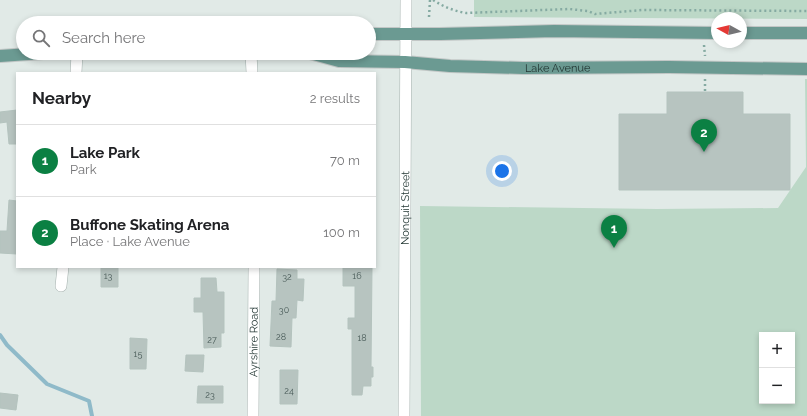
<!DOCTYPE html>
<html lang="en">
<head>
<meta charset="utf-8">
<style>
  :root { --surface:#fff; --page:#f6f6f6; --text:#202124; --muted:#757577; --line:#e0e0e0; --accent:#0b8043 }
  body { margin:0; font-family:Raleway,sans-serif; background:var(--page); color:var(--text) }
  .controls { position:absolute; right:12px; bottom:12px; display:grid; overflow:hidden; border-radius:0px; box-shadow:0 2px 6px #0003 }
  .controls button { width:36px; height:36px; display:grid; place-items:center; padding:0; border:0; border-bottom:1px solid var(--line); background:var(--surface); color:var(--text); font:20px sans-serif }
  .compass { position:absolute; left:711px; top:12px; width:36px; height:36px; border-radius:50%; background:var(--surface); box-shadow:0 2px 6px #0003; rotate:278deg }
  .you { position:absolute; left:502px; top:171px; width:14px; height:14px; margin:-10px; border:3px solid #fff; border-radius:50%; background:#1a73e8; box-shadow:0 0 0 6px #1a73e833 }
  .badge { display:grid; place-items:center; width:26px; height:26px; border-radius:50%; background:var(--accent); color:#fff; font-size:13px; font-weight:700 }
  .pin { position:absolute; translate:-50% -33px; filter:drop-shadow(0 1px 2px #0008) }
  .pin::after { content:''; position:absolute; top:21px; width:14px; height:12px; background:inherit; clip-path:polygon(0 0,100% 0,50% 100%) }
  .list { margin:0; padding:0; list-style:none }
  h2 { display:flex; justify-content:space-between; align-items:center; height:52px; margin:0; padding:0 16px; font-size:17px }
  h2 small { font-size:13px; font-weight:400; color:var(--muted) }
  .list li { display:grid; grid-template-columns:26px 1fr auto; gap:12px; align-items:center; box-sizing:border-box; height:72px; padding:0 16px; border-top:1px solid var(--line) }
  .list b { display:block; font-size:15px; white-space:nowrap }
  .list p { margin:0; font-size:13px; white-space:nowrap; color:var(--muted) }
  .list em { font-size:13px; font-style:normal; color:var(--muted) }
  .icon { flex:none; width:22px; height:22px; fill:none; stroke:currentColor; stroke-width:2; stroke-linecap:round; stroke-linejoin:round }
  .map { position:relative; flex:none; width:807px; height:416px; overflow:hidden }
  .search { position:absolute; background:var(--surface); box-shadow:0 2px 6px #0003; left:16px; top:16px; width:360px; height:44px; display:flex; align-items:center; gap:10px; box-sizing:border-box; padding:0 14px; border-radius:22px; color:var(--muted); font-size:15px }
  .panel { position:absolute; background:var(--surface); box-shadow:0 2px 6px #0003; left:16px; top:72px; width:360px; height:196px; border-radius:0px }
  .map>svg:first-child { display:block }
  .green { fill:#bcd8c7; fill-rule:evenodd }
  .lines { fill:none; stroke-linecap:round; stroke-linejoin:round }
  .stream { stroke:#8fbac9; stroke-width:4 }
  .building { fill:#b7c4c0; stroke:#b4c3be }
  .minor-casing { stroke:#a5b1ae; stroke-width:12 }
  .primary-casing { stroke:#c2c7c6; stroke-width:14 }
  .path { stroke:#85aaa2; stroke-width:2.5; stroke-dasharray:2 3; stroke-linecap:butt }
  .minor { stroke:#fff; stroke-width:11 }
  .primary { stroke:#6b9a92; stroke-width:12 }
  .labels { text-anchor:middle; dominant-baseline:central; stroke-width:4; stroke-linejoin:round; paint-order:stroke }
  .number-label { font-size:9px; fill:#495b58 }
  .street-label { font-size:11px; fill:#243835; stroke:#f1f7f4 }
</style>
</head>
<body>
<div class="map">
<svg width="807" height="416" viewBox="0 0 807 416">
  <rect width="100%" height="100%" fill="#e1eae7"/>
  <path class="green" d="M 474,0 L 807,0 L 807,19 L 474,17 Z
    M 805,79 L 807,79 L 807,416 L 421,416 L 420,206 L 657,209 L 778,208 L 806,167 ZM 762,335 L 792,335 L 792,401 L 762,401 Z"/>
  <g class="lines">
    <path class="stream" d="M 0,335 L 7,345 L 47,384 L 89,401 L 92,416"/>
  </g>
  <path class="building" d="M 667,92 L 743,92 L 743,114 L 790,114 L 790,190 L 619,190 L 619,114 L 667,114 Z
    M 17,110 L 17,144 L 9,144 L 7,122 L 0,123 L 0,112 Z
    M 9,200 L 17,201 L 17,254 L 0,253 L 0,231 L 7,231 Z
    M 101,267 L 118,267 L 118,287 L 101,287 Z
    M 343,267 L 372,267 L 371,367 L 373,367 L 373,377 L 371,377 L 371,386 L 363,386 L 362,395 L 352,395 L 352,329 L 348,329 L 348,318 L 355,318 L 355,286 L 343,286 Z
    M 277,269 L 297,270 L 297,279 L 304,279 L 303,301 L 297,300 L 296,318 L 292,318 L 291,347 L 270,346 L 272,301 L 276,301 Z
    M 201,278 L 216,278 L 217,292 L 224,292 L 224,333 L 221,333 L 221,347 L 204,348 L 203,312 L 194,312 L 194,298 L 201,298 Z
    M 130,338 L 147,339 L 146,369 L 130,369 Z
    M 186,355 L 204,355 L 203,372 L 185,371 Z
    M 280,370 L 298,370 L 297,404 L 280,404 Z
    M 198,386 L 223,386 L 223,403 L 197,403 Z
    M 0,393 L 18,395 L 16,410 L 0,408 Z"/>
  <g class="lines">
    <defs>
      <g id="minor">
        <path d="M 251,53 L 252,73"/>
        <path d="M 76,73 L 77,53"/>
        <path d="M 61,286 L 63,267"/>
        <path id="s1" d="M 253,416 L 254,267"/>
        <path id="s2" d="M 404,416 L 406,0"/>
      </g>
      <g id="primary">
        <path d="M 741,33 L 807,33"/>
        <path d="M 369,34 L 440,34 L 554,31 L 717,33"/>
        <path id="s3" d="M 310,53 L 339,61 L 405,62 L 450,66 L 523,68 L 669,67 L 807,69"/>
        <path d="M 0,56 L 43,53"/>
      </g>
    </defs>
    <use href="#minor" class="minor-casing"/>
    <use href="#primary" class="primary-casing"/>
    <path class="path" d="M 433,0 C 444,7 454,11 466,13 L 569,9 L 588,11 L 595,14 L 642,10 L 807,11
      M 429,17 L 430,0
      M 704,45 L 705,56
      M 705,79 L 705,91"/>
    <use href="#minor" class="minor"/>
    <use href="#primary" class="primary"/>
  </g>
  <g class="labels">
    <g class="number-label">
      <text x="108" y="276">13</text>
      <text x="357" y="276">16</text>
      <text x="287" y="277">32</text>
      <text x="284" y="310">30</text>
      <text x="281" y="337">28</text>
      <text x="362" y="338">18</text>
      <text x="212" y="340">27</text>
      <text x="138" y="354">15</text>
      <text x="289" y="391">24</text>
      <text x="210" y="395">23</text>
    </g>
    <g class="street-label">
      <text stroke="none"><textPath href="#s3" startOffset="249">Lake Avenue</textPath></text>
      <text stroke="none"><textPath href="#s2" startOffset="208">Nonquit Street</textPath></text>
      <text stroke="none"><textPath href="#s1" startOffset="74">Ayrshire Road</textPath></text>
    </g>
  </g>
</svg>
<div class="controls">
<button>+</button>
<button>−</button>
</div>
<svg class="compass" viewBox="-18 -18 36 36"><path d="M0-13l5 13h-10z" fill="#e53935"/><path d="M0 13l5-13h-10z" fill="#757577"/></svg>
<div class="you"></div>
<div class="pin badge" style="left:614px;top:248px">1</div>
<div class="pin badge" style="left:704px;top:152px">2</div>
<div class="search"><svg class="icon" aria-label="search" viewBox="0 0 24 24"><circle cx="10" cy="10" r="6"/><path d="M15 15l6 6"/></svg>Search here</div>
<section class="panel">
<h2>Nearby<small>2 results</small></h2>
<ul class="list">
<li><span class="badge">1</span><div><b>Lake Park</b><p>Park</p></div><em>70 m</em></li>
<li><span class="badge">2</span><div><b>Buffone Skating Arena</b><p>Place · Lake Avenue</p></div><em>100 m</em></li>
</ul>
</section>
</div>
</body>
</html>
